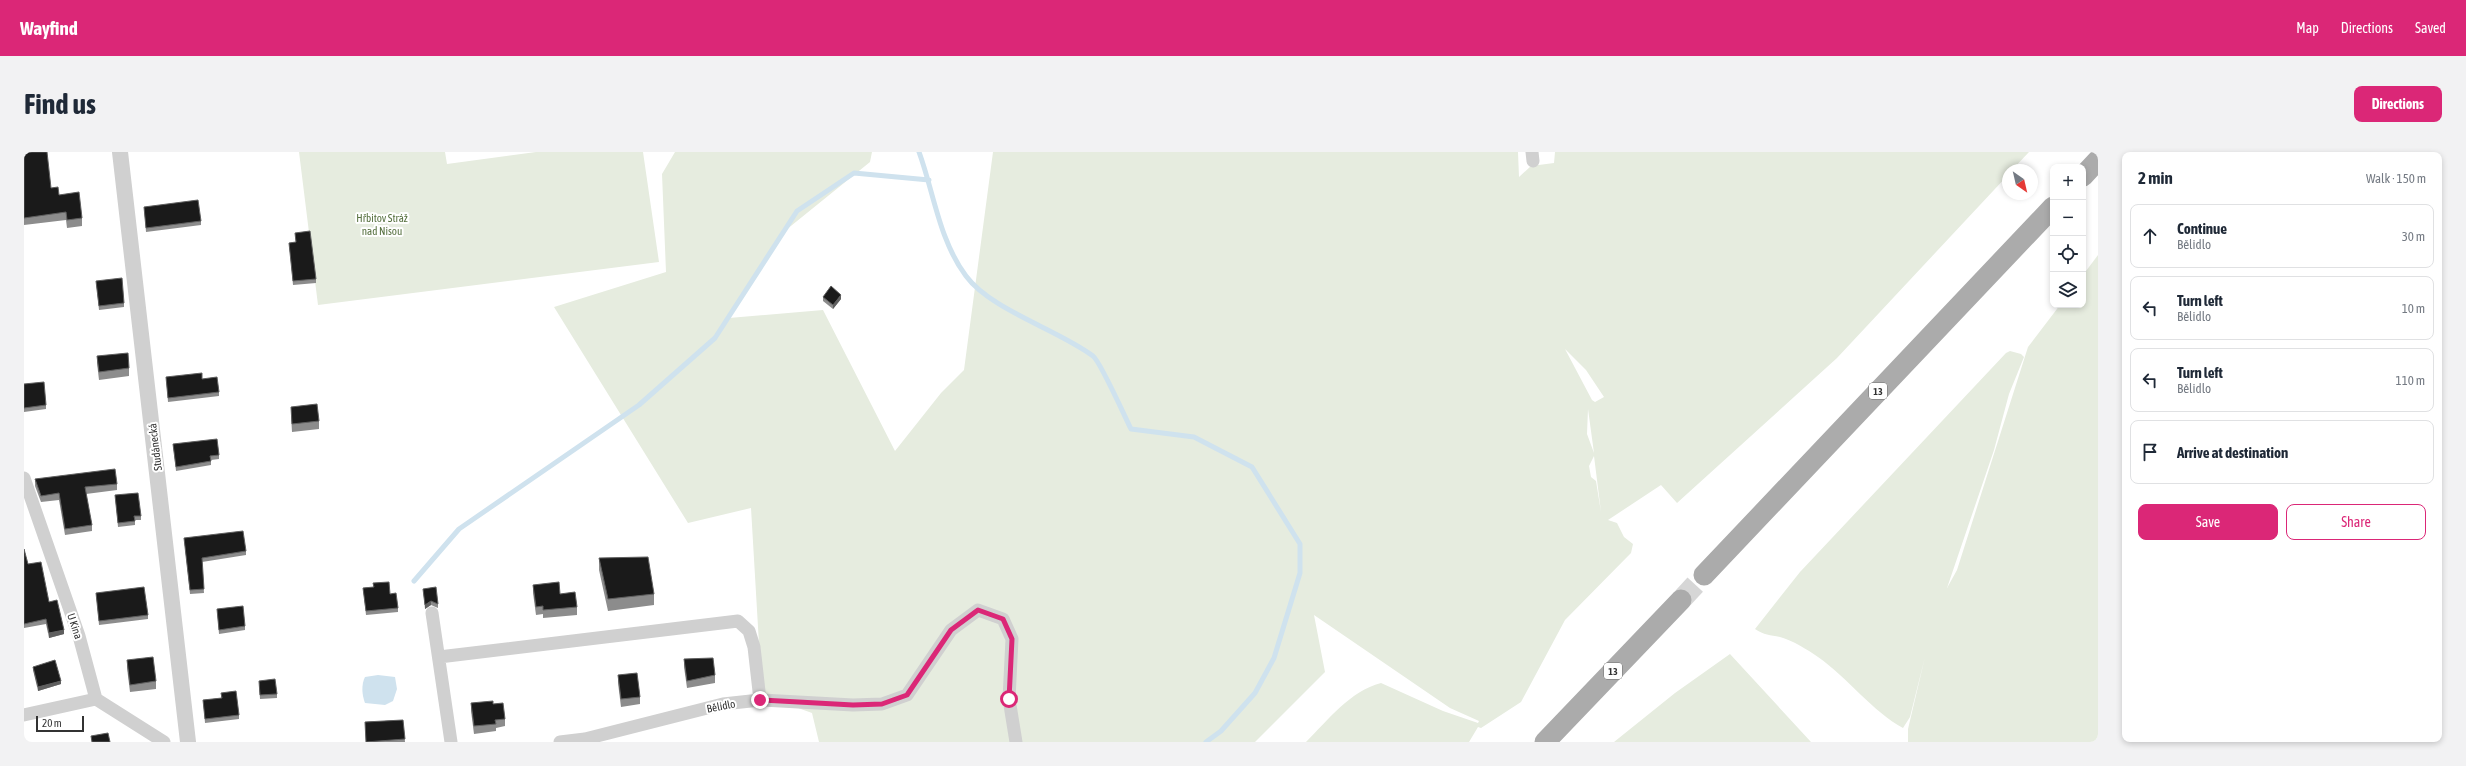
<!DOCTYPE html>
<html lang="en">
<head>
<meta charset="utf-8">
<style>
  :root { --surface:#fff; --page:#f2f2f3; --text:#1f2937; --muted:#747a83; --line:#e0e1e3; --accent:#db2777 }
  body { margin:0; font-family:"Asap Condensed",sans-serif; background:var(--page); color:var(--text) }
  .controls { position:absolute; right:12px; top:12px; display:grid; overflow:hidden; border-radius:8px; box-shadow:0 2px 6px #0003 }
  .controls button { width:36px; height:36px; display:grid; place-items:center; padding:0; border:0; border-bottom:1px solid var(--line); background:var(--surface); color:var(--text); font:20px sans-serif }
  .compass { position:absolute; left:1978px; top:12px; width:36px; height:36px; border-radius:50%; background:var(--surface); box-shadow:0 2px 6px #0003; rotate:146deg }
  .scale { position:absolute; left:12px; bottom:10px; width:48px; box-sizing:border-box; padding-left:4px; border:2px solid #333; border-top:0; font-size:11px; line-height:14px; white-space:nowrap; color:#333; -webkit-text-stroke:3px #fff; paint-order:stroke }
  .stop { position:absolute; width:12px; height:12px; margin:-9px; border:3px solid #db2777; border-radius:50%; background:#fff }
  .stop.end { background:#db2777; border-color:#fff; box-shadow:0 1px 4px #0008 }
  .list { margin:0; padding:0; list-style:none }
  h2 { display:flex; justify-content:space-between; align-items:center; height:52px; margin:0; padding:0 16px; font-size:17px }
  h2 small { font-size:13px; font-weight:400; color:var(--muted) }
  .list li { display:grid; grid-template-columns:26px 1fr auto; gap:12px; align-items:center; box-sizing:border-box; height:64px; margin:0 8px 8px; padding:0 8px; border:1px solid var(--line); border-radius:8px }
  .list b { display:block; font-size:15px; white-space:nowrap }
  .list p { margin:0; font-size:13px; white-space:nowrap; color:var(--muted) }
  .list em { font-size:13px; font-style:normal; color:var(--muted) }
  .actions { display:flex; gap:8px; padding:12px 16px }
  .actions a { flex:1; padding:9px 0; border:1px solid var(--accent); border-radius:8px; text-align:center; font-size:14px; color:var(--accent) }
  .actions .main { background:var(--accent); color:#fff }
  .icon { flex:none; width:22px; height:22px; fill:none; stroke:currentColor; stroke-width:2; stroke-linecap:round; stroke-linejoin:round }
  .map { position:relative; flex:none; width:2074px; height:590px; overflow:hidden; border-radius:8px }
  header { display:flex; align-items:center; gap:24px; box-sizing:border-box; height:56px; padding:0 20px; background:var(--accent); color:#fff }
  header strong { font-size:19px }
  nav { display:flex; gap:22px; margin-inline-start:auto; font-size:14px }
  .intro { display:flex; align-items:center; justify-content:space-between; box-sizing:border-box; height:96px; padding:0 24px }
  h1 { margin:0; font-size:28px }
  .button { padding:10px 18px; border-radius:8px; background:var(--accent); color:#fff; font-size:14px; font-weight:700 }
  main { display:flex; gap:24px; padding:0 24px }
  aside { flex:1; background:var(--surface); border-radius:8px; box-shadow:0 2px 6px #0003 }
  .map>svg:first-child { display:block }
  .green { fill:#e6ecdf; fill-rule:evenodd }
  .water { fill:#cfe2ee }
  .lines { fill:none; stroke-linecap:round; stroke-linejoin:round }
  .stream { stroke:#cfe2ee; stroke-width:5 }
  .primary-tunnel { stroke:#d6d6d6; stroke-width:21; stroke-dasharray:21 10; stroke-linecap:butt }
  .minor { stroke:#d0d0d0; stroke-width:13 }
  .tertiary { stroke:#d0d0d0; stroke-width:16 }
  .primary { stroke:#ababab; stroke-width:21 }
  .wall { fill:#8c8c8c }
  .shaded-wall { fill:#5f5f5f }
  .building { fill:#1a1a1a; stroke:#5f5f5f }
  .route { stroke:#db2777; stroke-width:5 }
  .labels { text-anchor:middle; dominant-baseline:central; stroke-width:4; stroke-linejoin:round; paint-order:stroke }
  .shield { fill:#fff; stroke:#707070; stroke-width:1 }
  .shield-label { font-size:10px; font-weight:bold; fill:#333 }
  .park-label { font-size:11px; fill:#56703f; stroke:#fff }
  .street-label { font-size:11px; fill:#333; stroke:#fff }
</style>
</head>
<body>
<header>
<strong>Wayfind</strong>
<nav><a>Map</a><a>Directions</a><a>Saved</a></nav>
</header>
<div class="intro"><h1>Find us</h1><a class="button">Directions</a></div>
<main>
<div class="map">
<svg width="2074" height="590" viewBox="0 0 2074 590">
  <rect width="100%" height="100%" fill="#fff"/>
  <path class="green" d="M 275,0 L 421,0 L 423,12 L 512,0 L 619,0 L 635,110 L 294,153 Z
    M 651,0 L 848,0 L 846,10 L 757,82 L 705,166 L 799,158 L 871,299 L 917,241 L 940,218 L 969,0 L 1494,0 L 1495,25 L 1507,14 L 1530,11 L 1531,0 L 2005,0 L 1988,18 L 1984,18 L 1984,23 L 1813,206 L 1653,351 L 1637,333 L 1584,368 L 1593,371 L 1600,385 L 1609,392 L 1607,401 L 1541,468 L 1497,550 L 1457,576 L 1454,575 L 1445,590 L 1282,590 C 1304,568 1326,539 1357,531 L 1419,559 L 1454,571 L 1455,569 L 1426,556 L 1290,463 L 1301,520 L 1231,590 L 795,590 L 788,561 L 738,543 L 727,356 L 664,371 L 530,155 L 642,120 L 638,22 ZM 1541,197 L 1562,218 L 1580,245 L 1571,250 L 1568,248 ZM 1564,257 L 1570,301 L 1563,282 ZM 1570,304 L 1577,360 L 1572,329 L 1567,325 L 1565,314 Z
    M 2074,103 L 2074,590 L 1884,590 L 1884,577 L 1901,505 L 1886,565 L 1879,576 C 1849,560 1824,526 1794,505 C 1784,498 1768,488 1756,485 C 1746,483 1740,483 1731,477 L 1776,420 L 1982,201 L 1986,199 L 1997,202 L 2000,205 L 1985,242 L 1970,298 L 1923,436 L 1933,418 L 2004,195 L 2036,153 L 2059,153 L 2059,123 Z
    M 1706,502 L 1787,590 L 1590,590 L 1651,541 Z"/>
  <path class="water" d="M 354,523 L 371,525 L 373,537 L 369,549 L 361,553 L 341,551 C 338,543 337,533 341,525 Z"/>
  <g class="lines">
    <path class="stream" d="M 895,0 C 910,41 915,88 942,124 C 967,158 1035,178 1069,204 C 1076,209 1101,265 1107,277 L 1170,285 L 1228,315 L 1276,392 L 1276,421 L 1250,506 L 1231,541 L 1197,579 L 1182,590
      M 390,429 L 435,377 L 615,253 L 691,186 L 773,59 L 830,21 L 905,28"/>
    <path class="primary-tunnel" d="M 1657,448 L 1680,423"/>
    <path class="minor" d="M 1508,0 L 1509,9
      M 0,326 L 55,484 L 72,547 L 140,590
      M 408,461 L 427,590
      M 415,505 L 714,469 L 725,479 L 730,495 L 736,548
      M 0,563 L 72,547
      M 536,590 L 561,587 L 699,552 L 736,548 L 829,553 L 858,552 L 883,543 L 927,478 L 954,458 L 979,467 L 988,487 L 985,547 L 992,590"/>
    <path class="tertiary" d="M 96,0 L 164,590"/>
    <path class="primary" d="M 2059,24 L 2074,8
      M 1680,423 L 2029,55
      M 1521,590 L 1657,448"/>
  </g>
  <path class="wall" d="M 0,0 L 27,36 L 35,43 L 58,66 L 58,74 L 43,76 L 42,68 L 0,73 Z
    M 120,55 L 177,69 L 177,73 L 122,80 Z
    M 271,81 L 292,127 L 292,131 L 269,133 L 265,91 L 272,90 Z
    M 72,129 L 100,151 L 100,155 L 75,158 Z
    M 799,145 L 817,147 L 809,157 L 799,149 Z
    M 73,204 L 105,216 L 105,224 L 75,228 L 73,211 Z
    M 142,225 L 178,227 L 195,240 L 195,244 L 144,250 Z
    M 0,232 L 22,253 L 22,257 L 0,260 Z
    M 267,255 L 295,269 L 295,277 L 268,280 L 267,263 Z
    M 149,292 L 195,303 L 195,307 L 187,308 L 187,313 L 152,319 Z
    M 11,327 L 93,332 L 93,338 L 62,342 L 68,373 L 68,379 L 41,383 L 35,348 L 17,350 L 11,334 Z
    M 91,343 L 117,364 L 117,368 L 111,368 L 111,373 L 94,375 Z
    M 160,386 L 222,399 L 222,403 L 178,410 L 180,441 L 166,442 Z
    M 0,397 L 4,412 L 25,450 L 40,482 L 25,486 L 22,472 L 0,476 Z
    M 575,406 L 630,442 L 630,453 L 584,459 L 575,418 Z
    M 349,431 L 366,442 L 374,456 L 374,460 L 342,463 L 339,436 L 349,435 Z
    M 509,433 L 536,442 L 553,455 L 553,463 L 519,466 L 519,462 L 512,463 L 509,441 Z
    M 399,437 L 414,452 L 414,456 L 407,453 L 401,457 Z
    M 72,441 L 124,463 L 124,467 L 75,473 Z
    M 193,457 L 221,474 L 221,478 L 195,482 Z
    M 660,507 L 691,523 L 691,531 L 663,536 L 660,515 Z
    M 103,508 L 132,529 L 132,537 L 106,540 L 103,516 Z
    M 9,515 L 37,532 L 14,539 L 9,518 Z
    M 594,523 L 616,545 L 616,552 L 597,555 L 594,531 Z
    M 235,533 L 253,542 L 253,546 L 236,547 Z
    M 197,541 L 215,563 L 215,567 L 181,571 L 179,548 L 197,546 Z
    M 447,551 L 469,552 L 481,567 L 481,574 L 472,576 L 472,579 L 450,582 L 447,559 Z
    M 379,568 L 381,590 L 342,590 L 341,570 Z"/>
  <path class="shaded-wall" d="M 817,143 L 817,147 L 809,157 L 809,153 Z
    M 407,449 L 407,453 L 401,457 L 401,453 Z
    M 40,478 L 40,482 L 25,486 L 25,481 Z
    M 37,529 L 37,532 L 14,539 L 14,535 Z"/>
  <path class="building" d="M 0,0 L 23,0 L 27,36 L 34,35 L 35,43 L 55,40 L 58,66 L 43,68 L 42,60 L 0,66 Z
    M 174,48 L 177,69 L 122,76 L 120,55 Z
    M 286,79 L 292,127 L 269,129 L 265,91 L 272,90 L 271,81 Z
    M 98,126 L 100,151 L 75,154 L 72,129 Z
    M 807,134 L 817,143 L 809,153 L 799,145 Z
    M 104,201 L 105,216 L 75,220 L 73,204 Z
    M 178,221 L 178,227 L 193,225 L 195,240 L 144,246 L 142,225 Z
    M 20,230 L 22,253 L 0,256 L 0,232 Z
    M 293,252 L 295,269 L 268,272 L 267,255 Z
    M 193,287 L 195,303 L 186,304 L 187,309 L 152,315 L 149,292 Z
    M 91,317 L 93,332 L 61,335 L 68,373 L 41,377 L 35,341 L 17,344 L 11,327 Z
    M 114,341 L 117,364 L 110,364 L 111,369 L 94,371 L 91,343 Z
    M 219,379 L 222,399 L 178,406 L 180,437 L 166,438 L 160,386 Z
    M 0,397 L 4,412 L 17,410 L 25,450 L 33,448 L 40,478 L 25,481 L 22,467 L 0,472 Z
    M 624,405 L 630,442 L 584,447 L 575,406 Z
    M 365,430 L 366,442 L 372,441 L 374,456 L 342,459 L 339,436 L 350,435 L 349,431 Z
    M 535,430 L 536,442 L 551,440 L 553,455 L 519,458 L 519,454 L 512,455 L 509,433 Z
    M 120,435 L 124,463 L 75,469 L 72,441 Z
    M 412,435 L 414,452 L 407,449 L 401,453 L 399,437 Z
    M 219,454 L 221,474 L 195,478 L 193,457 Z
    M 129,505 L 132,529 L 106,533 L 103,508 Z
    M 689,506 L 691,523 L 663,529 L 660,507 Z
    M 31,508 L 37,529 L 14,535 L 9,515 Z
    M 613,521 L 616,545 L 597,547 L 594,523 Z
    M 251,527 L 253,542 L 236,543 L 235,529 Z
    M 212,539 L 215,563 L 181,567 L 179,548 L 198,546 L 197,541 Z
    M 469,549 L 469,552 L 479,551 L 481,567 L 471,568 L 472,572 L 450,574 L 447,551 Z
    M 379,568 L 381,587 L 342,590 L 341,570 Z
    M 84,581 L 86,590 L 68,590 L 67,584 Z"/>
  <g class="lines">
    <path class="route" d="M 736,548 L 829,553 L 858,552 L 883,543 L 927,478 L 954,458 L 979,467 L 988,487 L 985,547"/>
  </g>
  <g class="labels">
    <g class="shield">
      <rect x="1845" y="231" width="18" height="16" rx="3"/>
      <rect x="1580" y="511" width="18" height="16" rx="3"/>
    </g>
    <g class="shield-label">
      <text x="1854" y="239">13</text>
      <text x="1589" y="519">13</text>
    </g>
    <g class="park-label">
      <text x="358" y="66">Hřbitov Stráž<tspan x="358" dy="13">nad Nisou</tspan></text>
    </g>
    <g class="street-label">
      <text transform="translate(131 295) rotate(-97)">Studánecká</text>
      <text transform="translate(51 474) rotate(72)">U Kina</text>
      <text transform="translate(697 554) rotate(-11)">Bělidlo</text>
    </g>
  </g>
</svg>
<div class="controls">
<button>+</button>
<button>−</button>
<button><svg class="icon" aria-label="locate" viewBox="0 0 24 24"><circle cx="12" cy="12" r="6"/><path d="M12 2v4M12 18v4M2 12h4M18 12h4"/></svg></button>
<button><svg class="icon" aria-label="layers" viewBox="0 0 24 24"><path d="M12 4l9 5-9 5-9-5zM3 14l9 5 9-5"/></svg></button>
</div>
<svg class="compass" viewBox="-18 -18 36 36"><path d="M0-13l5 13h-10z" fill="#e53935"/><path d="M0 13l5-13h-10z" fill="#747a83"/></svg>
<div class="scale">20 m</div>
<div class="stop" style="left:985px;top:547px"></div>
<div class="stop end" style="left:736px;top:548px"></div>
</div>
<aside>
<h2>2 min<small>Walk · 150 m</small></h2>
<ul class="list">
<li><svg class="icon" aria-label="ahead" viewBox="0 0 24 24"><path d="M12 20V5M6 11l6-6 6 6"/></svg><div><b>Continue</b><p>Bělidlo</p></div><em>30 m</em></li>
<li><svg class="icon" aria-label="left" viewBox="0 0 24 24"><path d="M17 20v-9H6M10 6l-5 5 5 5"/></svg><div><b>Turn left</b><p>Bělidlo</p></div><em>10 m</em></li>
<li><svg class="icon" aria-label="left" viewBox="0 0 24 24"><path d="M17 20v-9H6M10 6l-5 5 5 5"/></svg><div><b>Turn left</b><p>Bělidlo</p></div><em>110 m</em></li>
<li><svg class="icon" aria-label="arrive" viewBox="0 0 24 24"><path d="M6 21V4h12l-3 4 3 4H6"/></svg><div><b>Arrive at destination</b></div></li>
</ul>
<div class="actions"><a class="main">Save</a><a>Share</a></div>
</aside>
</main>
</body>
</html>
